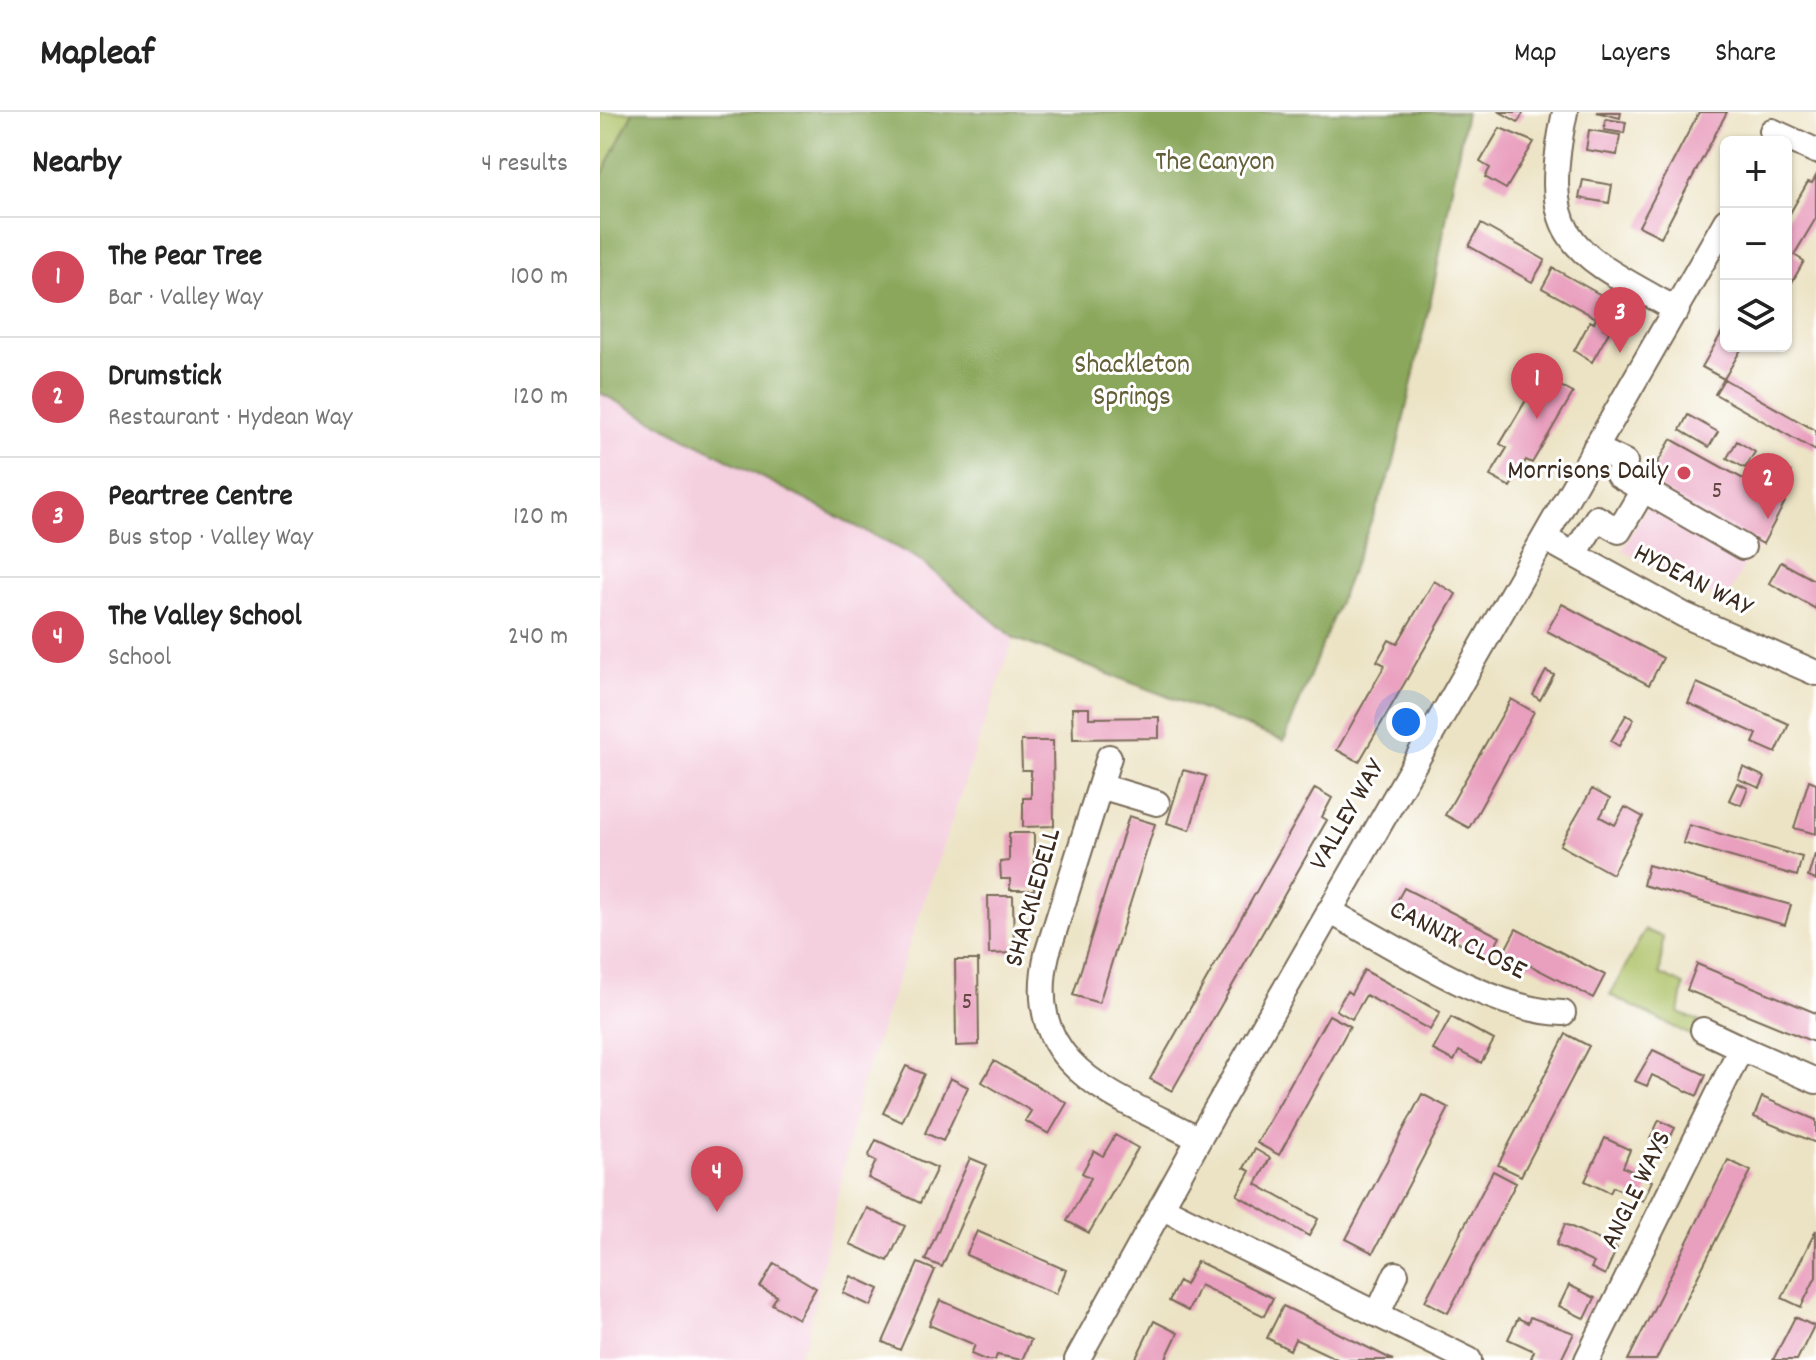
<!DOCTYPE html>
<html lang="en">
<head>
<meta charset="utf-8">
<style>
  :root { --surface:#fff; --page:#f6f6f6; --text:#222; --muted:#767676; --line:#e0e0e0; --accent:#d1495b }
  body { margin:0; font-family:Dekko,sans-serif; background:var(--page); color:var(--text) }
  .controls { position:absolute; right:24px; top:24px; display:grid; overflow:hidden; border-radius:12px; box-shadow:0 2px 6px #0004 }
  .controls button { width:72px; height:72px; display:grid; place-items:center; padding:0; border:0; border-bottom:2px solid var(--line); background:var(--surface); color:var(--text); font:40px sans-serif }
  .you { position:absolute; left:806px; top:610px; width:28px; height:28px; margin:-20px; border:6px solid #fff; border-radius:50%; background:#1a73e8; box-shadow:0 0 0 12px #1a73e833 }
  .badge { display:grid; place-items:center; width:52px; height:52px; border-radius:50%; background:var(--accent); color:#fff; font-size:26px; font-weight:700 }
  .pin { position:absolute; translate:-50% -66px; filter:drop-shadow(0 2px 4px #0008) }
  .pin::after { content:''; position:absolute; top:42px; width:28px; height:24px; background:inherit; clip-path:polygon(0 0,100% 0,50% 100%) }
  .list { margin:0; padding:0; list-style:none }
  h2 { display:flex; justify-content:space-between; align-items:center; height:104px; margin:0; padding:0 32px; font-size:34px }
  h2 small { font-size:26px; font-weight:400; color:var(--muted) }
  .list li { display:grid; grid-template-columns:52px 1fr auto; gap:24px; align-items:center; box-sizing:border-box; height:120px; padding:0 32px; border-top:2px solid var(--line) }
  .list b { display:block; font-size:30px; white-space:nowrap }
  .list p { margin:0; font-size:26px; white-space:nowrap; color:var(--muted) }
  .list em { font-size:26px; font-style:normal; color:var(--muted) }
  .icon { flex:none; width:44px; height:44px; fill:none; stroke:currentColor; stroke-width:2; stroke-linecap:round; stroke-linejoin:round }
  .map { position:relative; flex:none; width:1216px; height:1248px; overflow:hidden }
  header { display:flex; align-items:center; gap:48px; box-sizing:border-box; height:112px; padding:0 40px; background:var(--surface); border-bottom:2px solid var(--line) }
  header strong { font-size:38px }
  nav { display:flex; gap:44px; margin-inline-start:auto; font-size:28px }
  main { display:flex }
  aside { flex:1; background:var(--surface) }
  .map>svg:first-child { display:block }
  .built { fill:#f4cfde }
  .green { fill:#adc166; stroke:#747642; stroke-width:2 }
  .forest { fill:#8aa75b; stroke:#62683c; stroke-width:2 }
  .building { fill:#e99fbe }
  .lines { fill:none; stroke-linecap:round; stroke-linejoin:round }
  .minor-casing { stroke:#796b58; stroke-width:28 }
  .minor { stroke:#fff; stroke-width:24 }
  .poi-dot { fill:#d1495b; stroke:#fff; stroke-width:3 }
  .labels { text-anchor:middle; dominant-baseline:central; stroke-width:6; stroke-linejoin:round; paint-order:stroke }
  .number-label { font-size:24px; fill:#664746 }
  .park-label { font-size:28px; fill:#635f37; stroke:#fff }
  .poi-label { font-size:28px; fill:#3b2a1e; stroke:#fff; text-anchor:end }
  .street-label { font-size:28px; fill:#3b2a1e; stroke:#fff }
</style>
</head>
<body>
<header>
<strong>Mapleaf</strong>
<nav><a>Map</a><a>Layers</a><a>Share</a></nav>
</header>
<main>
<aside>
<h2>Nearby<small>4 results</small></h2>
<ul class="list">
<li><span class="badge">1</span><div><b>The Pear Tree</b><p>Bar · Valley Way</p></div><em>100 m</em></li>
<li><span class="badge">2</span><div><b>Drumstick</b><p>Restaurant · Hydean Way</p></div><em>120 m</em></li>
<li><span class="badge">3</span><div><b>Peartree Centre</b><p>Bus stop · Valley Way</p></div><em>120 m</em></li>
<li><span class="badge">4</span><div><b>The Valley School</b><p>School</p></div><em>240 m</em></li>
</ul>
</aside>
<div class="map">
<svg width="1216" height="1248" viewBox="0 0 1216 1248">
  <rect width="100%" height="100%" fill="#fff"/>
  <filter id="ink" filterUnits="userSpaceOnUse"><feTurbulence type="fractalNoise" baseFrequency=".0125" numOctaves="2"/><feDisplacementMap in="SourceGraphic" scale="16" xChannelSelector="R" yChannelSelector="G"/><feConvolveMatrix kernelMatrix="1 2 1 2 8 2 1 2 1" color-interpolation-filters="sRGB"/></filter>
  <filter id="wash" filterUnits="userSpaceOnUse"><feTurbulence type="fractalNoise" baseFrequency=".006" numOctaves="4" result="noise"/><feDisplacementMap in="SourceGraphic" scale="32" xChannelSelector="R" yChannelSelector="G"/><feGaussianBlur stdDeviation="1.8" result="paint"/><feColorMatrix in="noise" values="0 0 0 0 0 0 0 0 0 0 0 0 0 0 0 0 0 1.4 0 .05"/><feComposite in="paint" operator="in"/></filter>
  <g filter="url(#wash)">
    <rect width="100%" height="100%" fill="#ece3c4"/>
    <path class="built" d="M 0,281 L 317,446 L 414,526 L 261,974 L 207,1226 L 196,1248 L 0,1248 Z
      M 1071,327 L 1185,390 L 1163,432 L 1147,447 L 1126,491 L 1022,439 L 1048,391 L 1047,370 Z"/>
    <path class="green" d="M 0,0 L 33,0 L 0,67 Z
      M 1045,818 L 1063,825 L 1060,862 L 1084,873 L 1079,901 L 1099,909 L 1092,924 L 1010,883 Z"/>
    <path class="forest" d="M 33,0 L 866,0 L 834,173 L 793,354 L 684,629 L 414,526 L 317,446 L 0,281 L 0,67 Z"/>
    <g id="blocks">
      <path class="building" d="M 900,0 L 924,0 L 918,10 Z
        M 996,0 L 1021,0 L 1020,6 Z
        M 1099,0 L 1127,0 L 1061,125 L 1039,114 Z
        M 1006,7 L 1026,10 L 1024,21 L 1004,18 Z
        M 900,16 L 934,30 L 906,77 L 885,65 L 890,56 L 880,50 Z
        M 989,18 L 1020,23 L 1017,43 L 986,38 Z
        M 1216,64 L 1216,106 L 1194,143 L 1204,149 L 1192,170 L 1186,166 L 1186,108 L 1208,70 L 1212,71 Z
        M 983,68 L 1012,73 L 1009,91 L 979,86 Z
        M 881,112 L 945,148 L 932,170 L 869,134 Z
        M 953,156 L 1017,192 L 1003,216 L 1009,220 L 992,250 L 974,239 L 990,209 L 994,211 L 996,206 L 942,176 Z
        M 1126,213 L 1126,234 L 1143,234 L 1124,267 L 1216,319 L 1216,339 L 1115,282 L 1124,267 L 1102,255 Z
        M 930,256 L 973,281 L 932,351 L 926,348 L 910,375 L 890,364 L 907,336 L 900,332 L 935,273 L 924,266 Z
        M 1088,303 L 1118,320 L 1109,335 L 1080,318 Z
        M 1071,327 L 1185,390 L 1163,432 L 1047,370 Z
        M 1137,329 L 1155,340 L 1145,356 L 1127,346 Z
        M 1164,345 L 1191,360 L 1181,378 L 1154,362 Z
        M 1181,450 L 1216,469 L 1216,497 L 1169,471 Z
        M 834,469 L 856,482 L 759,650 L 737,638 L 785,553 L 777,549 L 789,528 L 797,532 Z
        M 962,492 L 1063,546 L 1049,573 L 947,519 Z
        M 946,559 L 954,563 L 940,588 L 933,583 Z
        M 1097,571 L 1189,612 L 1176,641 L 1153,631 L 1157,622 L 1088,591 Z
        M 911,587 L 934,600 L 869,716 L 845,703 Z
        M 472,596 L 489,596 L 489,606 L 559,605 L 559,626 L 473,627 Z
        M 1026,603 L 1034,607 L 1019,634 L 1011,629 Z
        M 421,629 L 453,629 L 454,714 L 423,715 L 423,686 L 431,686 L 431,658 L 422,658 Z
        M 1143,655 L 1165,665 L 1160,676 L 1138,667 Z
        M 583,658 L 606,664 L 590,718 L 567,711 Z
        M 1209,668 L 1216,671 L 1216,722 L 1194,716 Z
        M 1137,671 L 1148,676 L 1141,693 L 1129,688 Z
        M 715,676 L 732,686 L 722,705 L 727,708 L 572,979 L 550,967 Z
        M 992,677 L 1010,687 L 1000,705 L 1015,713 L 1025,695 L 1043,705 L 1012,762 L 960,733 Z
        M 529,704 L 555,712 L 499,891 L 473,883 Z
        M 1089,713 L 1202,745 L 1197,764 L 1083,731 Z
        M 409,721 L 434,721 L 434,778 L 410,778 L 410,767 L 401,767 L 400,750 L 409,749 Z
        M 1215,742 L 1216,742 L 1216,768 L 1208,765 Z
        M 1048,753 L 1191,793 L 1185,813 L 1043,773 Z
        M 804,776 L 900,825 L 889,846 L 793,796 Z
        M 388,784 L 413,784 L 414,841 L 389,842 Z
        M 916,817 L 1005,863 L 993,886 L 904,840 Z
        M 355,848 L 378,848 L 379,933 L 356,934 Z
        M 1097,852 L 1216,901 L 1216,931 L 1087,878 Z
        M 764,858 L 840,900 L 830,918 L 766,883 L 752,907 L 736,898 L 747,879 L 751,882 Z
        M 729,903 L 750,914 L 679,1043 L 657,1031 Z
        M 851,905 L 894,928 L 881,951 L 859,939 L 854,949 L 833,938 Z
        M 966,922 L 989,934 L 921,1064 L 898,1053 Z
        M 1053,938 L 1106,963 L 1097,984 L 1052,963 L 1047,974 L 1035,969 Z
        M 394,949 L 467,991 L 449,1022 L 425,1009 L 431,999 L 382,970 Z
        M 306,954 L 324,962 L 302,1010 L 283,1001 Z
        M 350,966 L 368,975 L 343,1029 L 325,1021 Z
        M 822,982 L 849,996 L 773,1141 L 746,1127 Z
        M 1162,985 L 1216,1008 L 1216,1031 L 1154,1005 Z
        M 1059,1008 L 1075,1016 L 1066,1034 L 1050,1027 Z
        M 515,1023 L 538,1036 L 489,1121 L 467,1109 L 491,1066 L 482,1061 L 494,1039 L 503,1044 Z
        M 1005,1026 L 1030,1038 L 1023,1055 L 1052,1069 L 1043,1089 L 1013,1075 L 1010,1081 L 985,1069 Z
        M 276,1028 L 337,1056 L 320,1091 L 268,1066 L 276,1049 L 268,1045 Z
        M 655,1037 L 670,1046 L 656,1072 L 718,1107 L 709,1124 L 637,1083 L 650,1059 L 644,1056 Z
        M 370,1046 L 387,1053 L 342,1155 L 325,1148 Z
        M 1128,1048 L 1151,1059 L 1142,1076 L 1056,1248 L 1028,1248 Z
        M 893,1059 L 916,1071 L 848,1201 L 825,1189 Z
        M 267,1096 L 305,1114 L 288,1149 L 250,1132 Z
        M 965,1112 L 1017,1136 L 1005,1163 L 991,1156 L 994,1151 L 956,1133 Z
        M 1216,1118 L 1216,1165 L 1201,1195 L 1182,1186 Z
        M 377,1119 L 466,1158 L 456,1182 L 366,1143 Z
        M 597,1149 L 673,1186 L 664,1204 L 600,1173 L 588,1199 L 569,1189 L 579,1169 L 585,1173 Z
        M 174,1151 L 216,1176 L 198,1207 L 172,1192 L 177,1184 L 160,1175 Z
        M 318,1151 L 335,1158 L 300,1238 L 283,1230 Z
        M 251,1164 L 279,1177 L 271,1194 L 243,1181 Z
        M 969,1173 L 995,1186 L 985,1207 L 959,1194 Z
        M 340,1188 L 431,1228 L 422,1248 L 397,1243 L 395,1248 L 385,1248 L 371,1242 L 375,1233 L 329,1213 Z
        M 683,1194 L 706,1205 L 793,1248 L 739,1248 L 695,1227 L 690,1238 L 667,1226 Z
        M 930,1205 L 974,1221 L 961,1248 L 936,1248 L 931,1246 L 934,1239 L 908,1227 L 918,1206 L 928,1211 Z
        M 1195,1205 L 1214,1214 L 1197,1248 L 1173,1248 Z
        M 554,1209 L 578,1221 L 565,1248 L 535,1248 Z"/>
    </g>
  </g>
  <g filter="url(#ink)">
    <use href="#blocks" fill-opacity="0" stroke="#796b58" stroke-width="2"/>
    <g class="lines">
      <defs>
        <path id="minor" d="M 965,0 C 938,130 971,139 1077,198
          M 1172,19 L 1216,39
          M 995,336 L 1025,350 L 1018,363 L 1143,435
          M 944,426 L 1084,503 L 1216,561
          M 974,443 L 997,406 L 1019,419 L 1043,378
          M 509,645 L 447,842 C 421,957 515,982 599,1027
          M 500,674 L 557,691
          M 729,799 C 795,834 890,899 963,901
          M 1103,918 L 1141,936
          M 561,1095 L 869,1248
          M 778,1201 L 796,1162
          M 477,1248 L 599,1027 L 1126,109
          M 987,1248 L 1141,936 L 1216,969"/>
      </defs>
      <use href="#minor" class="minor-casing"/>
      <use href="#minor" class="minor"/>
    </g>
  </g>
  <circle class="poi-dot" cx="1084" cy="361" r="8"/>
  <g class="labels">
    <g class="number-label">
      <text x="1117" y="380">5</text>
      <text x="367" y="891">5</text>
    </g>
    <g class="park-label">
      <text x="615" y="52">The Canyon</text>
      <text x="532" y="255">Shackleton<tspan x="532" dy="32">Springs</tspan></text>
    </g>
    <g class="poi-label">
      <text x="1068" y="361">Morrisons Daily</text>
    </g>
    <g class="street-label">
      <text transform="translate(1092 470) rotate(27)">HYDEAN WAY</text>
      <text transform="translate(749 704) rotate(-60)">VALLEY WAY</text>
      <text transform="translate(435 786) rotate(-74)">SHACKLEDELL</text>
      <text transform="translate(857 830) rotate(26)">CANNIX CLOSE</text>
      <text transform="translate(1038 1079) rotate(-64)">ANGLE WAYS</text>
    </g>
  </g>
</svg>
<div class="controls">
<button>+</button>
<button>−</button>
<button><svg class="icon" aria-label="layers" viewBox="0 0 24 24"><path d="M12 4l9 5-9 5-9-5zM3 14l9 5 9-5"/></svg></button>
</div>
<div class="you"></div>
<div class="pin badge" style="left:937px;top:307px">1</div>
<div class="pin badge" style="left:1168px;top:407px">2</div>
<div class="pin badge" style="left:1020px;top:241px">3</div>
<div class="pin badge" style="left:117px;top:1100px">4</div>
</div>
</main>
</body>
</html>
